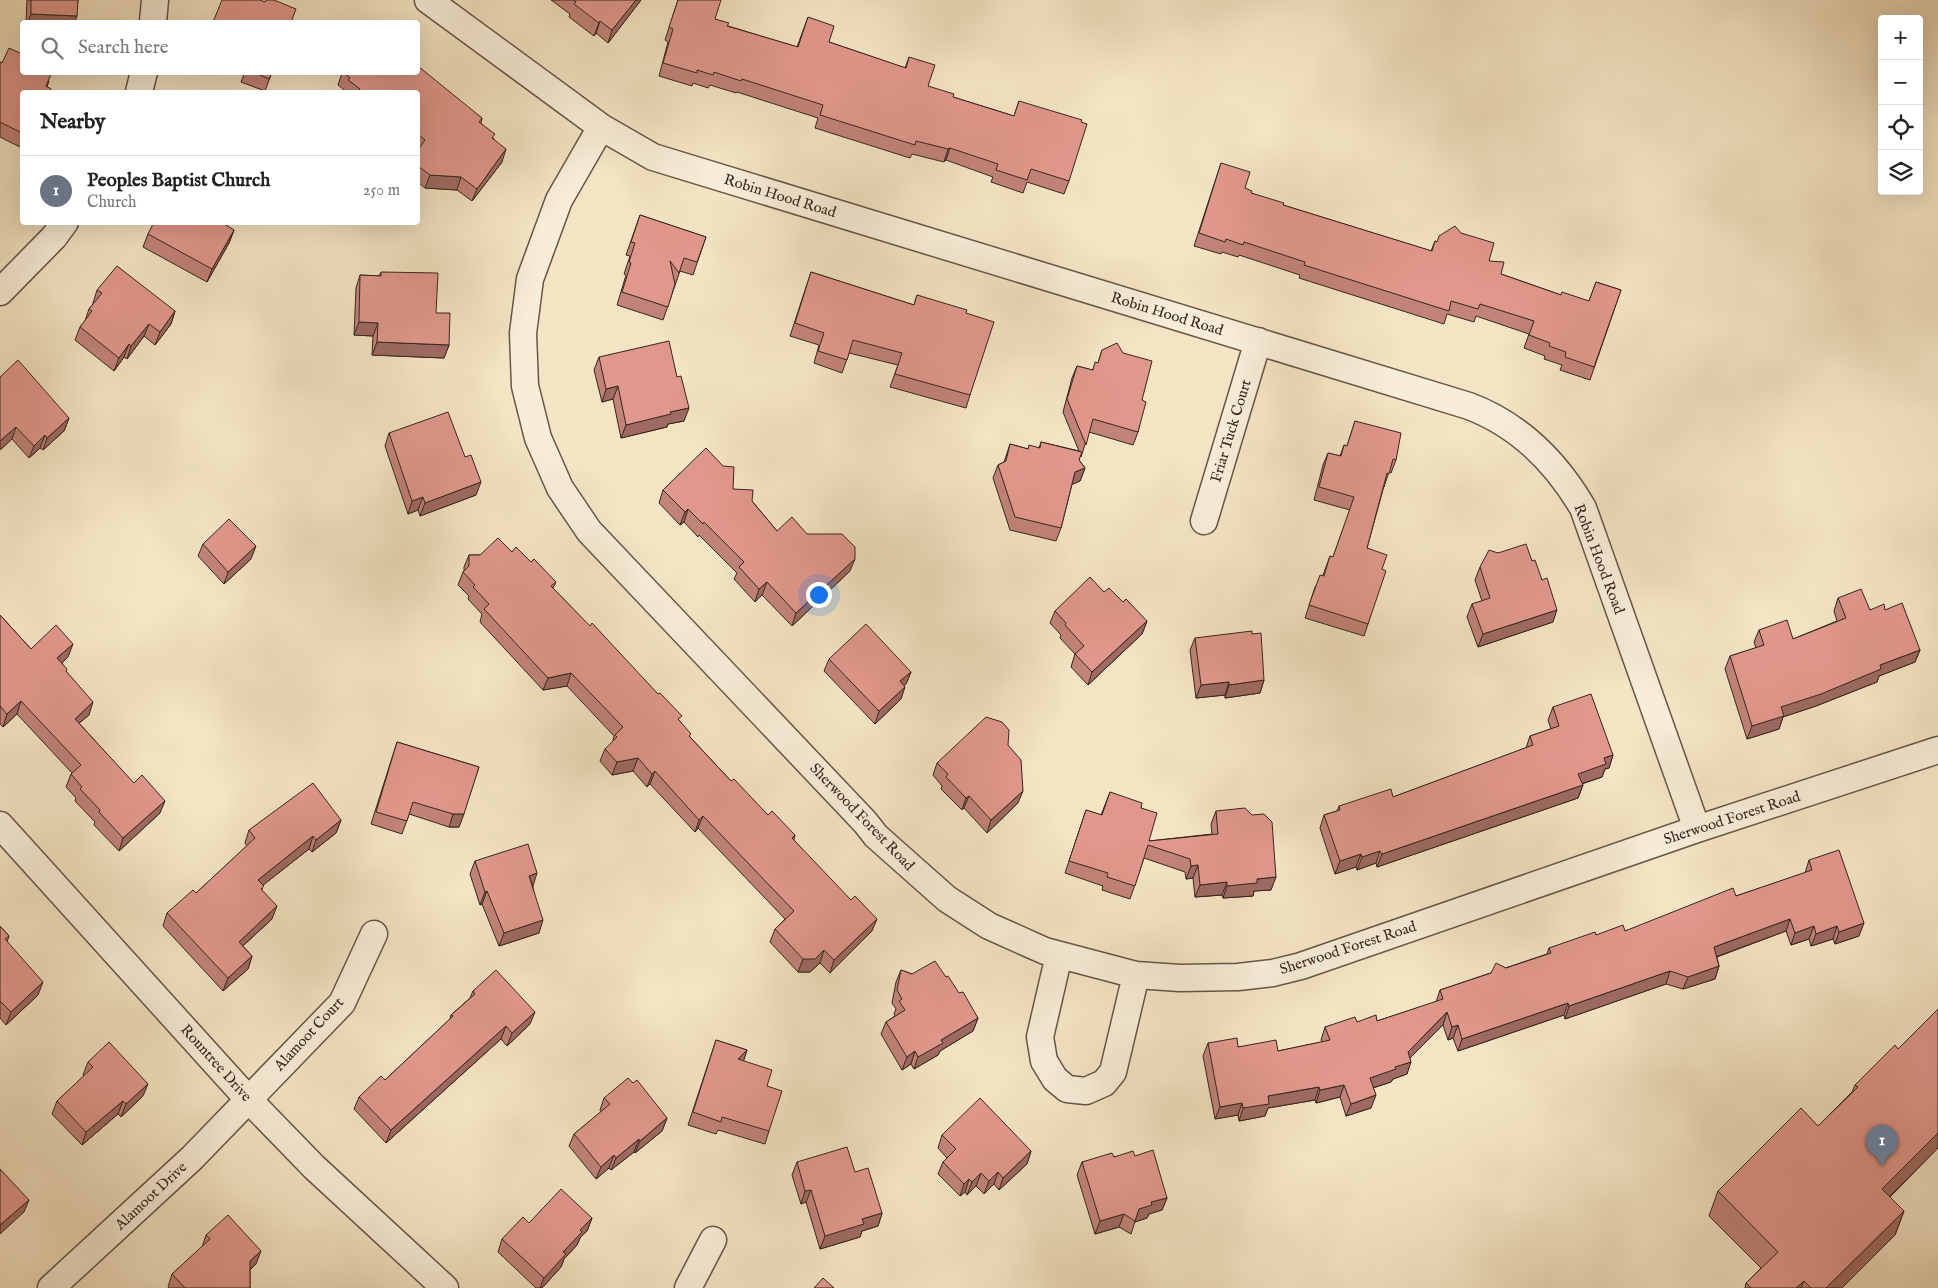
<!DOCTYPE html>
<html lang="en">
<head>
<meta charset="utf-8">
<style>
  :root { --surface:#fff; --page:#f6f6f6; --text:#222; --muted:#767676; --line:#e0e0e0; --accent:#7c3aed }
  body { margin:0; font-family:"IM FELL English",serif; background:var(--page); color:var(--text) }
  .controls { position:absolute; right:15px; top:15px; display:grid; overflow:hidden; border-radius:5px; box-shadow:0 5px 20px #0002 }
  .controls button { width:45px; height:45px; display:grid; place-items:center; padding:0; border:0; border-bottom:1px solid var(--line); background:var(--surface); color:var(--text); font:25px sans-serif }
  .you { position:absolute; left:818px; top:594px; width:18px; height:18px; margin:-12px; border:4px solid #fff; border-radius:50%; background:#1a73e8; box-shadow:0 0 0 8px #1a73e833 }
  .badge { display:grid; place-items:center; width:32px; height:32px; border-radius:50%; background:var(--accent); color:#fff; font-size:16px; font-weight:700 }
  .pin { position:absolute; translate:-50% -41px; filter:drop-shadow(0 1px 2px #0008) }
  .pin::after { content:''; position:absolute; top:26px; width:18px; height:15px; background:inherit; clip-path:polygon(0 0,100% 0,50% 100%) }
  .list { margin:0; padding:0; list-style:none }
  h2 { display:flex; justify-content:space-between; align-items:center; height:65px; margin:0; padding:0 20px; font-size:21px }
  h2 small { font-size:16px; font-weight:400; color:var(--muted) }
  .list li { display:grid; grid-template-columns:32px 1fr auto; gap:15px; align-items:center; box-sizing:border-box; height:70px; padding:0 20px; border-top:1px solid var(--line) }
  .list b { display:block; font-size:19px; white-space:nowrap }
  .list p { margin:0; font-size:16px; white-space:nowrap; color:var(--muted) }
  .list em { font-size:16px; font-style:normal; color:var(--muted) }
  .icon { flex:none; width:28px; height:28px; fill:none; stroke:currentColor; stroke-width:2; stroke-linecap:round; stroke-linejoin:round }
  .map { position:relative; flex:none; width:1938px; height:1288px; overflow:hidden }
  .search { position:absolute; background:var(--surface); box-shadow:0 5px 20px #0002; left:20px; top:20px; width:400px; height:55px; display:flex; align-items:center; gap:12px; box-sizing:border-box; padding:0 18px; border-radius:5px; color:var(--muted); font-size:19px }
  .panel { position:absolute; background:var(--surface); box-shadow:0 5px 20px #0002; left:20px; top:90px; width:400px; height:135px; border-radius:5px }
  .map>svg:first-child { display:block }
  .lines { fill:none; stroke-linecap:round; stroke-linejoin:round }
  .minor-casing { stroke:#665548; stroke-width:29 }
  .minor { stroke:#f8edd8; stroke-width:26 }
  .wall { fill:#c28378; stroke:#36251f }
  .shaded-wall { fill:#9e6a62; stroke:#36251f }
  .building { fill:#e1988c; stroke:#36251f }
  .labels { text-anchor:middle; dominant-baseline:central; stroke-width:4; stroke-linejoin:round; paint-order:stroke }
  .street-label { font-size:15px; fill:#36251f; stroke:#f8edd8 }
</style>
</head>
<body>
<div class="map">
<svg width="1938" height="1288" viewBox="0 0 1938 1288">
  <rect width="100%" height="100%" fill="#f4e4c3"/>
  <filter id="stains"><feTurbulence type="fractalNoise" baseFrequency=".004" numOctaves="4"/><feColorMatrix values="0 0 0 0 .2 0 0 0 0 .09 0 0 0 0 .02 0 0 0 .5 -.17"/></filter>
  <radialGradient id="worn" r=".72"><stop offset=".6" stop-color="#630" stop-opacity="0"/><stop offset="1" stop-color="#630" stop-opacity=".3"/></radialGradient>
  <g class="lines">
    <defs>
      <path id="minor" d="M 428,0 L 601,127 L 653,157 L 1469,406 C 1519,425 1556,462 1583,508 L 1697,829
        M 153,22 L 155,0
        M 139,92 L 144,72
        M 601,127 L 559,200 L 530,279 L 523,333 L 525,386 L 538,438 L 560,488 L 589,531 L 865,822 L 876,836 L 947,899 L 989,926 L 1045,951 L 1136,975 L 1180,978 L 1238,977 L 1273,973 L 1301,966 L 1697,829 L 1938,750
        M 0,292 L 54,237 L 65,222
        M 1204,521 L 1258,341
        M 0,825 L 248,1099 L 314,1167 L 445,1288
        M 1059,955 L 1040,1037 L 1044,1061 L 1055,1079 L 1067,1089 L 1086,1091 L 1104,1083 L 1113,1072 L 1136,975
        M 51,1288 L 192,1158 L 342,1003 L 374,934
        M 688,1288 L 713,1240"/>
    </defs>
    <use href="#minor" class="minor-casing"/>
    <use href="#minor" class="minor"/>
  </g>
  <path class="wall" d="M 27,0 L 78,0 L 75,22 L 26,22 Z
    M 551,0 L 641,0 L 608,43 L 596,33 L 594,36 L 569,17 L 570,14 Z
    M 678,0 L 728,26 L 797,47 L 808,17 L 829,42 L 905,68 L 909,57 L 928,86 L 953,97 L 1014,116 L 1019,101 L 1069,181 L 1064,194 L 1027,182 L 1023,193 L 991,182 L 993,177 L 946,160 L 944,162 L 912,154 L 910,158 L 815,128 L 818,118 L 737,92 L 736,93 L 710,85 L 708,88 L 693,83 L 692,86 L 659,76 L 668,42 L 665,40 Z
    M 0,62 L 49,81 L 47,87 L 22,92 L 22,148 L 0,137 Z
    M 245,72 L 272,72 L 265,91 L 241,82 Z
    M 341,72 L 418,72 L 482,118 L 481,123 L 494,139 L 502,162 L 472,201 L 457,190 L 425,188 L 418,182 L 418,92 L 343,92 L 344,90 L 338,85 L 342,73 Z
    M 1221,163 L 1245,188 L 1251,193 L 1283,205 L 1431,251 L 1435,241 L 1437,242 L 1461,233 L 1501,274 L 1561,295 L 1589,301 L 1596,282 L 1621,290 L 1590,380 L 1560,370 L 1562,365 L 1544,359 L 1545,356 L 1524,348 L 1529,334 L 1476,316 L 1474,322 L 1447,314 L 1444,324 L 1299,278 L 1300,275 L 1239,255 L 1238,257 L 1222,252 L 1221,254 L 1194,246 Z
    M 640,215 L 706,237 L 693,275 L 680,271 L 663,320 L 617,305 L 626,275 L 624,274 L 630,256 L 626,255 Z
    M 234,230 L 229,243 L 207,282 L 143,247 L 148,234 Z
    M 381,272 L 436,313 L 449,345 L 444,358 L 372,355 L 373,336 L 354,335 L 356,288 L 360,275 L 379,276 Z
    M 811,272 L 914,305 L 917,295 L 966,313 L 970,395 L 966,408 L 890,387 L 898,365 L 849,353 L 842,373 L 814,363 L 819,345 L 790,336 Z
    M 97,290 L 175,311 L 171,324 L 155,345 L 144,336 L 127,359 L 124,357 L 114,371 L 75,340 L 80,327 L 85,321 L 89,309 L 93,304 L 93,303 Z
    M 1102,350 L 1142,400 L 1138,432 L 1133,445 L 1089,432 L 1081,457 L 1080,455 L 1079,460 L 1085,468 L 1080,481 L 1072,484 L 1061,528 L 1056,541 L 1010,530 L 993,478 L 998,465 L 1004,462 L 1010,444 L 1028,449 L 1039,448 L 1041,442 L 1079,451 L 1063,412 L 1072,378 L 1077,366 L 1092,370 L 1098,363 Z
    M 599,357 L 684,421 L 668,424 L 667,427 L 621,438 L 613,399 L 602,402 L 594,370 Z
    M 0,377 L 69,418 L 64,431 L 43,450 L 40,448 L 29,458 L 12,439 L 0,450 Z
    M 1355,421 L 1396,460 L 1391,473 L 1389,472 L 1384,487 L 1384,486 L 1367,548 L 1382,569 L 1368,624 L 1364,636 L 1305,618 L 1315,587 L 1323,575 L 1330,556 L 1333,557 L 1350,510 L 1314,500 L 1323,465 L 1328,453 L 1340,456 L 1344,445 L 1347,446 Z
    M 389,433 L 476,495 L 420,516 L 418,510 L 408,514 L 385,446 Z
    M 733,489 L 752,501 L 777,531 L 807,534 L 850,571 L 792,626 L 762,595 L 755,602 L 734,579 L 737,573 L 699,535 L 698,537 L 684,522 L 680,525 L 659,503 L 663,490 Z
    M 203,544 L 251,559 L 224,584 L 198,556 Z
    M 512,552 L 531,562 L 556,582 L 553,588 L 680,721 L 690,737 L 731,781 L 768,815 L 795,835 L 794,840 L 872,931 L 830,973 L 820,963 L 810,972 L 798,972 L 770,942 L 775,929 L 785,919 L 698,828 L 695,832 L 650,784 L 647,787 L 633,771 L 612,775 L 600,761 L 605,749 L 613,741 L 614,736 L 567,686 L 543,690 L 480,622 L 482,614 L 468,599 L 469,596 L 458,585 L 463,572 L 464,571 L 464,567 L 469,555 L 480,555 Z
    M 1498,553 L 1532,561 L 1542,580 L 1553,622 L 1478,647 L 1467,617 L 1472,604 L 1482,601 L 1475,580 L 1480,567 Z
    M 1104,592 L 1147,621 L 1142,634 L 1088,685 L 1071,667 L 1075,654 L 1060,638 L 1061,635 L 1050,623 L 1055,611 Z
    M 1838,598 L 1870,610 L 1885,610 L 1920,650 L 1915,662 L 1879,676 L 1877,682 L 1816,706 L 1783,717 L 1779,729 L 1747,739 L 1725,669 L 1730,656 L 1756,648 L 1754,642 L 1759,630 L 1793,639 L 1837,621 L 1834,611 Z
    M 0,615 L 31,649 L 68,657 L 62,663 L 89,715 L 79,723 L 160,813 L 119,851 L 94,825 L 95,822 L 75,801 L 76,798 L 66,787 L 71,774 L 72,773 L 17,714 L 3,727 L 0,724 Z
    M 1195,638 L 1264,680 L 1260,693 L 1225,698 L 1225,695 L 1196,698 L 1190,650 Z
    M 829,659 L 911,672 L 906,684 L 904,686 L 901,699 L 875,724 L 824,671 Z
    M 1553,707 L 1613,755 L 1609,768 L 1605,769 L 1602,777 L 1582,784 L 1583,785 L 1578,798 L 1377,867 L 1376,863 L 1357,870 L 1356,867 L 1335,874 L 1320,828 L 1324,815 L 1337,811 L 1339,806 L 1393,797 L 1526,748 L 1530,736 L 1551,729 L 1548,720 Z
    M 397,742 L 479,767 L 459,827 L 449,827 L 409,814 L 402,834 L 371,824 Z
    M 1008,745 L 1018,803 L 987,833 L 964,808 L 962,810 L 941,789 L 942,786 L 933,775 L 937,763 Z
    M 1110,792 L 1141,808 L 1149,841 L 1212,834 L 1211,824 L 1216,811 L 1271,890 L 1254,891 L 1253,896 L 1223,898 L 1222,895 L 1195,897 L 1193,878 L 1186,879 L 1185,872 L 1144,858 L 1130,899 L 1102,890 L 1103,886 L 1065,873 L 1086,810 L 1101,815 Z
    M 341,820 L 336,833 L 312,852 L 309,849 L 263,885 L 262,890 L 272,919 L 243,946 L 252,956 L 248,969 L 223,991 L 163,926 L 167,913 L 196,893 L 247,846 L 245,843 L 249,830 Z
    M 1809,860 L 1859,936 L 1835,944 L 1833,939 L 1811,946 L 1809,939 L 1791,945 L 1786,931 L 1717,957 L 1719,966 L 1715,979 L 1683,989 L 1666,984 L 1565,1019 L 1564,1015 L 1458,1051 L 1453,1038 L 1448,1040 L 1443,1025 L 1410,1058 L 1407,1074 L 1393,1079 L 1391,1082 L 1373,1088 L 1371,1108 L 1346,1116 L 1340,1097 L 1316,1103 L 1315,1100 L 1268,1108 L 1265,1116 L 1239,1121 L 1238,1115 L 1215,1119 L 1203,1056 L 1208,1043 L 1278,1051 L 1322,1042 L 1321,1040 L 1325,1027 L 1357,1022 L 1377,1021 L 1436,1002 L 1440,990 L 1547,954 L 1549,948 L 1596,935 L 1625,931 L 1736,896 L 1805,873 Z
    M 475,861 L 533,886 L 539,933 L 499,946 L 482,904 L 480,905 L 470,874 Z
    M 0,926 L 9,936 L 7,942 L 38,995 L 6,1025 L 0,1018 Z
    M 901,970 L 912,974 L 946,977 L 978,1018 L 973,1031 L 940,1051 L 938,1055 L 914,1069 L 911,1064 L 902,1070 L 881,1034 L 886,1022 L 895,1016 L 894,1014 L 896,1009 L 892,1003 L 896,982 Z
    M 473,991 L 530,1024 L 507,1046 L 501,1039 L 386,1143 L 354,1109 L 359,1097 L 385,1080 L 450,1019 L 451,1015 L 470,998 Z
    M 716,1040 L 747,1050 L 743,1061 L 767,1086 L 769,1131 L 765,1144 L 718,1130 L 716,1134 L 688,1125 Z
    M 88,1062 L 143,1096 L 121,1117 L 118,1114 L 82,1145 L 52,1114 L 57,1101 L 84,1076 L 83,1075 Z
    M 633,1083 L 667,1118 L 662,1131 L 635,1153 L 634,1152 L 611,1170 L 609,1168 L 596,1179 L 569,1146 L 574,1134 L 601,1112 L 600,1110 L 604,1098 Z
    M 1855,1085 L 1938,1148 L 1890,1197 L 1904,1211 L 1895,1235 L 1842,1288 L 1745,1288 L 1746,1283 L 1761,1268 L 1709,1216 L 1718,1191 L 1818,1126 L 1852,1092 Z
    M 942,1135 L 1031,1151 L 1027,1164 L 999,1190 L 994,1184 L 984,1194 L 976,1186 L 967,1195 L 965,1192 L 960,1196 L 938,1174 L 943,1162 L 947,1158 L 938,1148 Z
    M 1135,1156 L 1167,1198 L 1162,1210 L 1149,1214 L 1147,1218 L 1135,1222 L 1131,1234 L 1119,1227 L 1095,1234 L 1077,1175 L 1082,1162 L 1114,1157 Z
    M 797,1162 L 855,1172 L 882,1213 L 878,1226 L 862,1231 L 860,1237 L 820,1249 L 806,1202 L 801,1204 L 792,1175 Z
    M 592,1218 L 587,1231 L 580,1238 L 577,1245 L 564,1259 L 561,1267 L 542,1288 L 536,1288 L 498,1252 L 502,1239 L 529,1223 Z
    M 206,1235 L 256,1264 L 250,1270 L 250,1288 L 169,1288 L 168,1287 L 172,1274 L 202,1247 Z"/>
  <path class="shaded-wall" d="M 636,0 L 641,0 L 608,43 L 612,30 Z
    M 31,14 L 77,16 L 75,22 L 28,22 Z
    M 600,21 L 596,33 L 594,36 L 599,23 Z
    M 950,148 L 946,160 L 944,162 L 948,149 Z
    M 506,149 L 502,162 L 472,201 L 477,189 Z
    M 430,175 L 461,177 L 457,190 L 425,188 Z
    M 234,230 L 229,243 L 207,282 L 212,269 Z
    M 175,311 L 171,324 L 155,345 L 160,332 Z
    M 359,322 L 378,323 L 373,336 L 354,335 Z
    M 149,324 L 144,336 L 127,359 L 131,346 Z
    M 377,342 L 449,345 L 444,358 L 372,355 Z
    M 129,344 L 124,357 L 114,371 L 119,358 Z
    M 618,386 L 613,399 L 602,402 L 606,389 Z
    M 689,408 L 684,421 L 668,424 L 667,427 L 621,438 L 626,425 L 670,412 Z
    M 69,418 L 64,431 L 43,450 L 47,438 Z
    M 16,427 L 12,439 L 0,450 L 0,441 Z
    M 45,435 L 40,448 L 29,458 L 34,446 Z
    M 1085,468 L 1080,481 L 1071,485 L 1075,472 Z
    M 481,482 L 476,495 L 420,516 L 425,503 Z
    M 423,497 L 418,510 L 408,514 L 412,501 Z
    M 688,509 L 684,522 L 680,525 L 685,512 Z
    M 256,546 L 251,559 L 224,584 L 228,572 Z
    M 855,559 L 850,571 L 792,626 L 796,613 Z
    M 767,582 L 762,595 L 755,602 L 759,589 Z
    M 1557,610 L 1553,622 L 1478,647 L 1483,634 Z
    M 1147,621 L 1142,634 L 1088,685 L 1092,672 Z
    M 73,644 L 68,657 L 53,671 L 57,658 Z
    M 1920,650 L 1915,662 L 1879,676 L 1877,682 L 1816,706 L 1783,717 L 1779,729 L 1747,739 L 1752,726 L 1781,707 L 1880,665 Z
    M 911,672 L 906,684 L 896,694 L 900,681 Z
    M 571,673 L 567,686 L 543,690 L 548,678 Z
    M 1264,680 L 1260,693 L 1225,698 L 1229,685 Z
    M 1229,682 L 1225,695 L 1196,698 L 1201,685 Z
    M 905,687 L 901,699 L 875,724 L 879,711 Z
    M 21,701 L 17,714 L 3,727 L 7,714 Z
    M 93,702 L 89,715 L 70,731 L 75,719 Z
    M 1613,755 L 1609,768 L 1605,769 L 1602,777 L 1574,786 L 1578,774 L 1604,758 Z
    M 638,758 L 633,771 L 612,775 L 617,762 Z
    M 655,771 L 650,784 L 647,787 L 652,774 Z
    M 1583,785 L 1578,798 L 1377,867 L 1382,854 Z
    M 1023,791 L 1018,803 L 987,833 L 991,820 Z
    M 969,796 L 964,808 L 962,810 L 966,798 Z
    M 165,801 L 160,813 L 119,851 L 123,838 Z
    M 453,814 L 464,814 L 459,827 L 449,827 Z
    M 703,816 L 698,828 L 695,832 L 699,820 Z
    M 341,820 L 336,833 L 312,852 L 316,840 Z
    M 313,836 L 309,849 L 253,893 L 258,880 Z
    M 1380,851 L 1376,863 L 1357,870 L 1362,857 Z
    M 1361,854 L 1356,867 L 1335,874 L 1340,861 Z
    M 1198,865 L 1193,878 L 1186,879 L 1191,866 Z
    M 537,873 L 533,886 L 529,876 Z
    M 1276,877 L 1271,890 L 1254,891 L 1253,896 L 1223,898 L 1227,886 L 1257,879 Z
    M 1227,882 L 1222,895 L 1195,897 L 1200,885 Z
    M 487,891 L 482,904 L 480,905 L 485,892 Z
    M 277,906 L 272,919 L 234,954 L 239,942 Z
    M 877,919 L 872,931 L 830,973 L 834,960 Z
    M 1790,919 L 1786,931 L 1710,959 L 1714,947 Z
    M 543,920 L 539,933 L 499,946 L 504,933 Z
    M 1864,923 L 1859,936 L 1835,944 L 1839,932 Z
    M 1814,926 L 1809,939 L 1791,945 L 1795,933 Z
    M 1837,926 L 1833,939 L 1811,946 L 1816,934 Z
    M 824,950 L 820,963 L 810,972 L 798,972 L 803,959 Z
    M 252,956 L 248,969 L 223,991 L 228,978 Z
    M 1719,966 L 1715,979 L 1683,989 L 1688,977 Z
    M 1670,971 L 1666,984 L 1565,1019 L 1569,1006 Z
    M 43,982 L 38,995 L 6,1025 L 11,1012 Z
    M 1568,1003 L 1564,1015 L 1458,1051 L 1462,1039 Z
    M 535,1012 L 530,1024 L 507,1046 L 512,1033 Z
    M 1447,1012 L 1443,1025 L 1404,1064 L 1411,1062 L 1407,1074 L 1393,1079 L 1391,1082 L 1366,1090 L 1370,1078 L 1395,1067 L 1408,1052 Z
    M 978,1018 L 973,1031 L 940,1051 L 938,1055 L 914,1069 L 918,1057 L 941,1040 Z
    M 1458,1025 L 1453,1038 L 1448,1040 L 1452,1027 Z
    M 506,1026 L 501,1039 L 386,1143 L 391,1130 Z
    M 747,1050 L 743,1063 L 738,1059 Z
    M 915,1051 L 911,1064 L 902,1070 L 907,1057 Z
    M 148,1084 L 143,1096 L 121,1117 L 126,1104 Z
    M 1344,1085 L 1340,1097 L 1316,1103 L 1320,1090 Z
    M 1319,1087 L 1315,1100 L 1268,1108 L 1265,1116 L 1239,1121 L 1243,1108 L 1268,1096 Z
    M 1376,1095 L 1371,1108 L 1346,1116 L 1351,1104 Z
    M 123,1101 L 118,1114 L 82,1145 L 86,1132 Z
    M 1242,1103 L 1238,1115 L 1215,1119 L 1220,1107 Z
    M 667,1118 L 662,1131 L 635,1153 L 640,1141 Z
    M 1938,1133 L 1938,1148 L 1873,1213 L 1882,1189 Z
    M 639,1139 L 634,1152 L 611,1170 L 616,1158 Z
    M 1031,1151 L 1027,1164 L 999,1190 L 1003,1178 Z
    M 614,1155 L 609,1168 L 596,1179 L 601,1167 Z
    M 998,1172 L 994,1184 L 984,1194 L 989,1181 Z
    M 981,1173 L 976,1186 L 967,1195 L 972,1182 Z
    M 969,1179 L 965,1192 L 960,1196 L 964,1184 Z
    M 811,1190 L 806,1202 L 801,1204 L 805,1191 Z
    M 1167,1198 L 1162,1210 L 1149,1214 L 1147,1218 L 1134,1222 L 1139,1209 L 1151,1202 Z
    M 29,1200 L 24,1212 L 0,1234 L 0,1225 Z
    M 1904,1211 L 1895,1235 L 1842,1288 L 1826,1288 Z
    M 882,1213 L 878,1226 L 862,1231 L 860,1237 L 820,1249 L 825,1236 L 862,1219 Z
    M 1124,1214 L 1119,1227 L 1095,1234 L 1100,1221 Z
    M 592,1218 L 587,1231 L 580,1238 L 577,1245 L 564,1259 L 561,1267 L 542,1288 L 540,1288 L 544,1278 L 580,1230 Z
    M 261,1251 L 256,1264 L 245,1274 L 250,1261 Z
    M 1804,1281 L 1801,1288 L 1796,1288 Z"/>
  <path class="building" d="M 31,0 L 78,0 L 77,16 L 31,14 Z
    M 222,0 L 260,0 L 265,2 L 266,0 L 274,0 L 296,9 L 291,22 L 213,22 Z
    M 573,0 L 636,0 L 612,30 L 600,21 L 599,23 L 574,4 L 576,2 Z
    M 678,0 L 721,0 L 715,19 L 729,23 L 727,26 L 798,47 L 808,17 L 834,26 L 829,42 L 906,68 L 909,57 L 935,65 L 928,86 L 954,94 L 953,97 L 1014,116 L 1019,101 L 1082,120 L 1081,122 L 1087,124 L 1069,181 L 1031,169 L 1027,180 L 996,170 L 998,164 L 950,148 L 948,149 L 916,141 L 915,145 L 820,115 L 823,105 L 742,79 L 741,81 L 714,72 L 713,75 L 697,70 L 697,73 L 663,63 L 673,29 L 669,27 Z
    M 9,48 L 22,54 L 22,72 L 52,72 L 46,86 L 51,89 L 49,92 L 22,92 L 22,133 L 0,122 L 0,62 L 2,63 Z
    M 418,66 L 482,118 L 479,122 L 495,134 L 492,138 L 506,149 L 477,189 L 461,177 L 430,175 L 418,166 L 418,150 L 425,140 L 418,134 L 418,92 L 358,92 L 360,89 L 348,80 L 350,78 L 343,72 L 418,72 Z
    M 253,72 L 272,72 L 269,79 Z
    M 1221,163 L 1250,172 L 1245,188 L 1252,191 L 1251,193 L 1284,203 L 1283,205 L 1432,251 L 1435,241 L 1437,242 L 1439,236 L 1455,226 L 1461,233 L 1494,243 L 1489,261 L 1504,262 L 1501,274 L 1561,295 L 1562,292 L 1589,301 L 1596,282 L 1621,290 L 1594,367 L 1565,357 L 1566,352 L 1549,346 L 1550,343 L 1529,335 L 1534,321 L 1480,304 L 1478,309 L 1451,301 L 1449,311 L 1304,265 L 1305,262 L 1244,242 L 1243,245 L 1226,239 L 1225,242 L 1199,233 Z
    M 640,215 L 706,237 L 697,262 L 684,258 L 679,273 L 670,261 L 675,284 L 668,307 L 622,292 L 631,263 L 629,262 L 635,243 L 631,242 Z
    M 154,222 L 221,222 L 234,230 L 212,269 L 148,234 Z
    M 117,266 L 175,311 L 160,332 L 149,324 L 131,346 L 129,344 L 119,358 L 80,327 L 92,311 L 89,309 L 102,293 L 97,290 Z
    M 381,272 L 438,273 L 436,313 L 450,313 L 449,345 L 377,342 L 378,323 L 359,322 L 360,275 L 381,276 Z
    M 811,272 L 914,305 L 917,295 L 967,310 L 966,313 L 994,322 L 970,395 L 895,374 L 902,353 L 853,340 L 847,360 L 818,351 L 824,333 L 795,323 Z
    M 669,341 L 677,377 L 681,376 L 689,408 L 670,412 L 671,414 L 626,425 L 618,386 L 606,389 L 599,357 Z
    M 1117,343 L 1123,353 L 1152,361 L 1142,400 L 1146,402 L 1138,432 L 1093,419 L 1086,445 L 1067,399 L 1077,366 L 1093,370 L 1095,362 L 1098,363 L 1102,350 Z
    M 18,360 L 69,418 L 47,438 L 45,435 L 34,446 L 16,427 L 0,441 L 0,377 Z
    M 448,412 L 465,457 L 471,455 L 481,482 L 425,503 L 423,497 L 412,501 L 389,433 Z
    M 1355,421 L 1401,433 L 1396,460 L 1393,459 L 1389,474 L 1387,473 L 1367,548 L 1387,555 L 1382,569 L 1386,571 L 1368,624 L 1309,605 L 1320,575 L 1324,576 L 1330,556 L 1333,557 L 1354,497 L 1319,487 L 1328,453 L 1341,456 L 1344,445 L 1347,446 Z
    M 1041,442 L 1082,452 L 1079,460 L 1085,468 L 1075,472 L 1061,528 L 1015,517 L 998,465 L 1006,461 L 1010,444 L 1028,449 L 1029,445 L 1040,448 Z
    M 706,448 L 723,466 L 734,467 L 733,489 L 753,490 L 752,501 L 777,531 L 792,517 L 807,534 L 842,534 L 855,547 L 855,559 L 796,613 L 767,582 L 759,589 L 739,567 L 744,562 L 704,522 L 703,524 L 688,509 L 685,512 L 663,490 Z
    M 229,519 L 256,546 L 228,572 L 203,544 Z
    M 498,538 L 512,552 L 516,547 L 531,562 L 534,559 L 556,582 L 551,586 L 590,626 L 592,623 L 658,694 L 660,693 L 682,716 L 678,719 L 691,734 L 689,736 L 731,781 L 734,779 L 768,815 L 772,811 L 795,835 L 792,838 L 851,900 L 855,896 L 877,919 L 834,960 L 824,950 L 815,959 L 803,959 L 775,929 L 794,911 L 703,816 L 699,820 L 655,771 L 652,774 L 638,758 L 617,762 L 605,749 L 617,737 L 615,735 L 623,727 L 571,673 L 548,678 L 484,609 L 489,604 L 473,587 L 475,585 L 463,572 L 469,566 L 469,555 L 480,555 Z
    M 1526,544 L 1532,561 L 1535,560 L 1542,580 L 1547,578 L 1557,610 L 1483,634 L 1472,604 L 1490,598 L 1480,567 L 1489,550 L 1498,553 Z
    M 1090,577 L 1104,592 L 1109,588 L 1123,602 L 1126,599 L 1147,621 L 1092,672 L 1075,654 L 1084,646 L 1065,625 L 1066,623 L 1055,611 Z
    M 1861,589 L 1870,610 L 1884,604 L 1885,610 L 1902,603 L 1920,650 L 1880,665 L 1881,669 L 1821,694 L 1781,707 L 1784,716 L 1752,726 L 1730,656 L 1764,645 L 1759,630 L 1787,620 L 1793,639 L 1846,618 L 1838,598 Z
    M 0,615 L 31,649 L 56,625 L 73,644 L 57,658 L 67,669 L 66,671 L 93,702 L 75,719 L 134,783 L 142,775 L 165,801 L 123,838 L 99,812 L 100,810 L 80,789 L 82,787 L 71,774 L 81,765 L 21,701 L 7,714 L 0,706 Z
    M 866,624 L 911,672 L 900,681 L 905,687 L 879,711 L 829,659 Z
    M 1252,631 L 1252,634 L 1261,633 L 1264,680 L 1229,685 L 1229,682 L 1201,685 L 1195,638 Z
    M 1591,694 L 1613,755 L 1604,758 L 1606,764 L 1578,774 L 1583,785 L 1382,854 L 1380,851 L 1362,857 L 1361,854 L 1340,861 L 1324,815 L 1340,810 L 1339,806 L 1391,789 L 1393,797 L 1533,745 L 1530,736 L 1559,726 L 1553,707 Z
    M 986,717 L 1002,722 L 1009,730 L 1008,745 L 1021,760 L 1023,791 L 991,820 L 969,796 L 966,798 L 946,777 L 948,774 L 937,763 Z
    M 397,742 L 479,767 L 464,814 L 453,814 L 413,802 L 407,821 L 376,812 Z
    M 313,783 L 341,820 L 316,840 L 313,836 L 258,880 L 264,886 L 261,889 L 277,906 L 239,942 L 252,956 L 228,978 L 167,913 L 193,890 L 196,893 L 255,838 L 249,830 Z
    M 1110,792 L 1142,803 L 1141,808 L 1157,813 L 1149,841 L 1218,834 L 1216,811 L 1245,808 L 1252,815 L 1264,814 L 1272,822 L 1276,877 L 1257,879 L 1257,883 L 1227,886 L 1227,882 L 1200,885 L 1198,865 L 1191,866 L 1190,859 L 1148,845 L 1135,886 L 1107,877 L 1108,873 L 1069,861 L 1086,810 L 1102,815 Z
    M 528,844 L 537,873 L 529,876 L 543,920 L 504,933 L 487,891 L 485,892 L 475,861 Z
    M 1839,850 L 1864,923 L 1839,932 L 1837,926 L 1816,934 L 1814,926 L 1795,933 L 1790,919 L 1714,947 L 1719,966 L 1688,977 L 1670,971 L 1569,1006 L 1568,1003 L 1462,1039 L 1458,1025 L 1452,1027 L 1447,1012 L 1408,1052 L 1411,1062 L 1395,1067 L 1396,1069 L 1370,1078 L 1376,1095 L 1351,1104 L 1344,1085 L 1320,1090 L 1319,1087 L 1268,1096 L 1269,1104 L 1243,1108 L 1242,1103 L 1220,1107 L 1208,1043 L 1237,1038 L 1238,1047 L 1276,1040 L 1278,1051 L 1330,1040 L 1325,1027 L 1355,1017 L 1357,1022 L 1376,1015 L 1377,1021 L 1443,999 L 1440,990 L 1491,973 L 1496,963 L 1506,968 L 1551,953 L 1549,948 L 1595,932 L 1596,935 L 1623,925 L 1625,931 L 1733,888 L 1736,896 L 1812,870 L 1809,860 Z
    M 0,926 L 9,936 L 5,939 L 43,982 L 11,1012 L 0,1001 Z
    M 935,961 L 946,977 L 948,976 L 959,993 L 963,992 L 978,1018 L 941,1040 L 943,1043 L 918,1057 L 915,1051 L 907,1057 L 886,1022 L 905,1010 L 899,1001 L 902,999 L 897,990 L 901,970 L 912,974 Z
    M 496,970 L 535,1012 L 512,1033 L 506,1026 L 391,1130 L 359,1097 L 381,1076 L 385,1080 L 453,1016 L 451,1015 L 475,994 L 473,991 Z
    M 1938,1009 L 1938,1133 L 1882,1189 L 1904,1211 L 1826,1288 L 1811,1288 L 1804,1281 L 1796,1288 L 1751,1288 L 1746,1283 L 1778,1252 L 1718,1191 L 1801,1108 L 1818,1126 L 1858,1087 L 1855,1085 L 1895,1045 L 1898,1049 Z
    M 716,1040 L 747,1050 L 738,1059 L 772,1070 L 767,1086 L 782,1091 L 769,1131 L 722,1117 L 721,1122 L 693,1112 Z
    M 109,1042 L 148,1084 L 126,1104 L 123,1101 L 86,1132 L 57,1101 L 93,1067 L 88,1062 Z
    M 628,1078 L 633,1083 L 637,1080 L 667,1118 L 640,1141 L 639,1139 L 616,1158 L 614,1155 L 601,1167 L 574,1134 L 610,1104 L 604,1098 Z
    M 980,1098 L 1031,1151 L 1003,1178 L 998,1172 L 989,1181 L 981,1173 L 972,1182 L 969,1179 L 964,1184 L 943,1162 L 956,1149 L 942,1135 Z
    M 847,1147 L 855,1172 L 868,1168 L 882,1213 L 862,1219 L 864,1224 L 825,1236 L 811,1190 L 805,1191 L 797,1162 Z
    M 1153,1150 L 1167,1198 L 1151,1202 L 1152,1205 L 1139,1209 L 1135,1221 L 1124,1214 L 1100,1221 L 1082,1162 L 1112,1153 L 1114,1157 L 1133,1151 L 1135,1156 Z
    M 0,1169 L 29,1200 L 0,1225 Z
    M 561,1189 L 592,1218 L 580,1230 L 582,1232 L 563,1252 L 566,1254 L 544,1278 L 502,1239 L 523,1217 L 529,1223 Z
    M 228,1215 L 261,1251 L 250,1261 L 250,1288 L 185,1288 L 172,1274 L 210,1239 L 206,1235 Z
    M 823,1278 L 834,1288 L 814,1288 Z"/>
  <g class="labels">
    <g class="street-label">
      <text transform="translate(780 196) rotate(17)">Robin Hood Road</text>
      <text transform="translate(1167 314) rotate(17)">Robin Hood Road</text>
      <text transform="translate(1231 431) rotate(-73)">Friar Tuck Court</text>
      <text transform="translate(1599 559) rotate(69)">Robin Hood Road</text>
      <text transform="translate(862 817) rotate(46)">Sherwood Forest Road</text>
      <text transform="translate(1732 818) rotate(-18)">Sherwood Forest Road</text>
      <text transform="translate(1348 948) rotate(-18)">Sherwood Forest Road</text>
      <text transform="translate(309 1034) rotate(-47)">Alamoot Court</text>
      <text transform="translate(216 1063) rotate(48)">Rountree Drive</text>
      <text transform="translate(151 1196) rotate(-43)">Alamoot Drive</text>
    </g>
  </g>
  <rect width="100%" height="100%" filter="url(#stains)"/>
  <rect width="100%" height="100%" fill="url(#worn)"/>
</svg>
<div class="controls">
<button>+</button>
<button>−</button>
<button><svg class="icon" aria-label="locate" viewBox="0 0 24 24"><circle cx="12" cy="12" r="6"/><path d="M12 2v4M12 18v4M2 12h4M18 12h4"/></svg></button>
<button><svg class="icon" aria-label="layers" viewBox="0 0 24 24"><path d="M12 4l9 5-9 5-9-5zM3 14l9 5 9-5"/></svg></button>
</div>
<div class="you"></div>
<div class="pin badge" style="left:1882px;top:1166px;background:#6b7280">1</div>
<div class="search"><svg class="icon" aria-label="search" viewBox="0 0 24 24"><circle cx="10" cy="10" r="6"/><path d="M15 15l6 6"/></svg>Search here</div>
<section class="panel">
<h2>Nearby<small></small></h2>
<ul class="list">
<li><span class="badge" style="background:#6b7280">1</span><div><b>Peoples Baptist Church</b><p>Church</p></div><em>250 m</em></li>
</ul>
</section>
</div>
</body>
</html>
